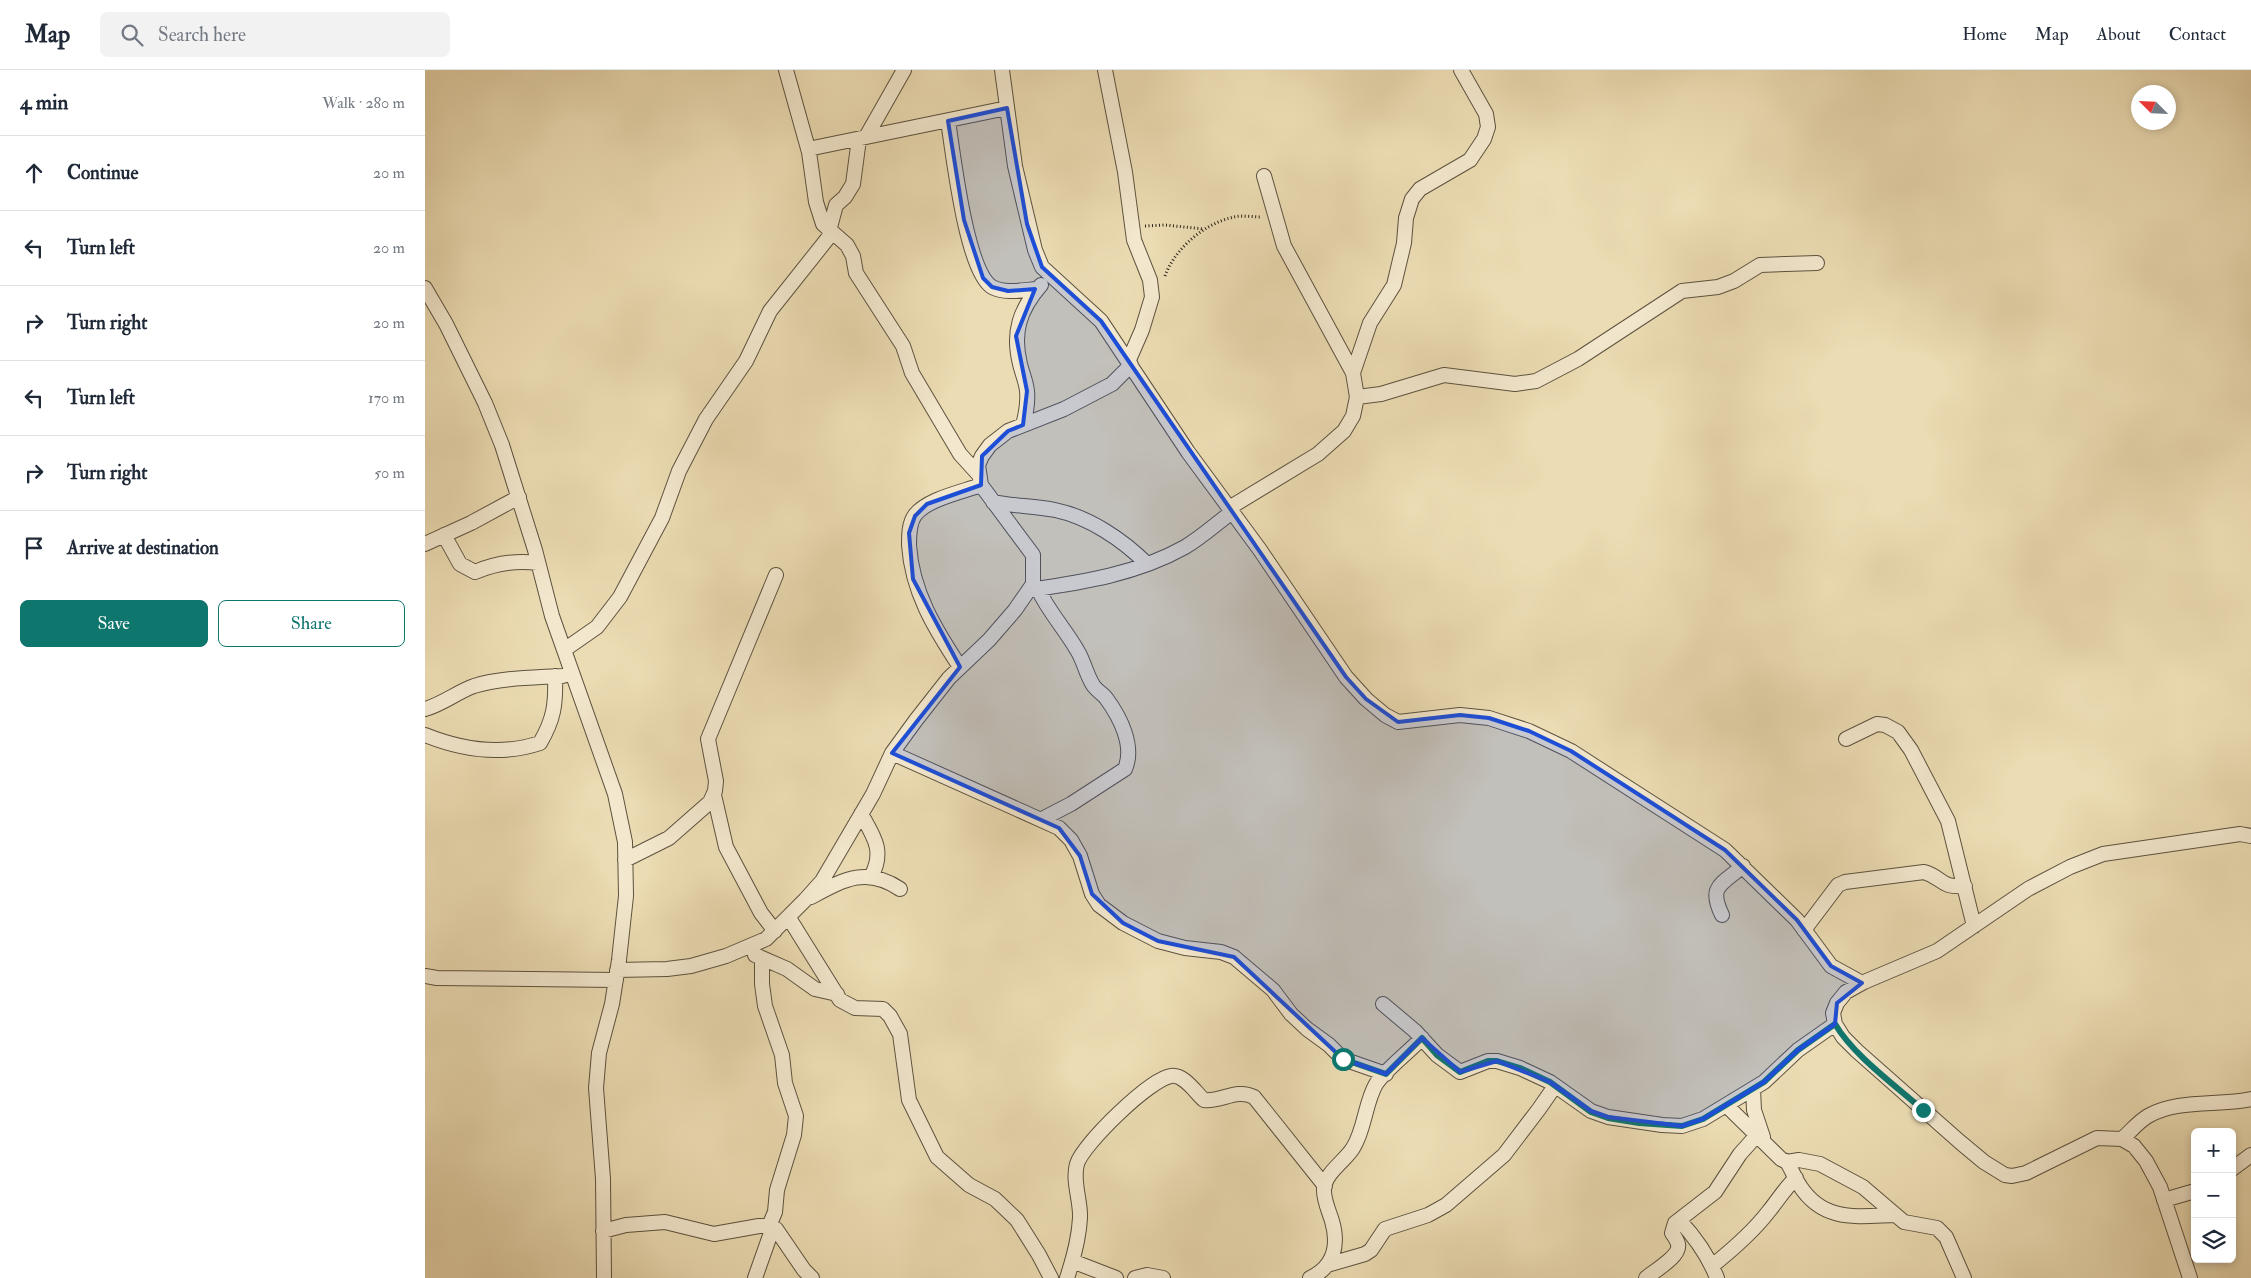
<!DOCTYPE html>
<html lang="en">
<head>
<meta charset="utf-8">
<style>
  :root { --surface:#fff; --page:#f2f2f3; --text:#1f2937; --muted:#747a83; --line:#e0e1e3; --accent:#0f766e }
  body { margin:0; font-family:"IM FELL Double Pica",serif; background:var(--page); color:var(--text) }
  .controls { position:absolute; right:15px; bottom:15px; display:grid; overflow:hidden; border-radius:8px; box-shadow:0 2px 8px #0003 }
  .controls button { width:45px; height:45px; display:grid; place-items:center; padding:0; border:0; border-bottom:1px solid var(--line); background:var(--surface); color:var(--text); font:25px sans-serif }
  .compass { position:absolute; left:1706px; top:15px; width:45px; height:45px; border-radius:50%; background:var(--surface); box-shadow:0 2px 8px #0003; rotate:294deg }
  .stop { position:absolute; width:15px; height:15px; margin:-11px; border:4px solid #0f766e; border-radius:50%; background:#fff }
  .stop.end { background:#0f766e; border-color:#fff; box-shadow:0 1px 5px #0008 }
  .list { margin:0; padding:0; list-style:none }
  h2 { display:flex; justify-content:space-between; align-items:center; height:65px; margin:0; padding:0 20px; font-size:21px }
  h2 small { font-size:16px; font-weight:400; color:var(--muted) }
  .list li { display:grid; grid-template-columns:32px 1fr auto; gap:15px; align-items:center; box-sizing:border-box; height:75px; padding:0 20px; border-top:1px solid var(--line) }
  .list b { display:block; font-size:19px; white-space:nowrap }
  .list em { font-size:16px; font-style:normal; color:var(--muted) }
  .actions { display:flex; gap:10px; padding:15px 20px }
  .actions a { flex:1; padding:11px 0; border:1px solid var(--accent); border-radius:8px; text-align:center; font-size:18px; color:var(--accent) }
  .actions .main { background:var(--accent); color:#fff }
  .icon { flex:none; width:28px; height:28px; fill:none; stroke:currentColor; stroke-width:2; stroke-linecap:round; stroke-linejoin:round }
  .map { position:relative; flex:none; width:1826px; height:1208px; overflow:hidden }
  header { display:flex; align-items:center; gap:30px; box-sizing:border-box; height:70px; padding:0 25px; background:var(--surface); border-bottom:1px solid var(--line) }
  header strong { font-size:24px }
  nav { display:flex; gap:28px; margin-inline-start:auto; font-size:18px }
  .search { width:350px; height:45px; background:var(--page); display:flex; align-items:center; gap:12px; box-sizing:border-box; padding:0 18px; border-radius:8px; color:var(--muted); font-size:19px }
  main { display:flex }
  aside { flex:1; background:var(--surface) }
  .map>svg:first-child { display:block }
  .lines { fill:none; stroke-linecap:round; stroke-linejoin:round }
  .minor-casing { stroke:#5c523f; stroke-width:16 }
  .path { stroke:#2c2418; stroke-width:3; stroke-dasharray:1 2.5; stroke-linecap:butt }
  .minor { stroke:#f3e8ce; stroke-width:14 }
  .route { stroke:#0f766e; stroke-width:6 }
  .marked { fill:#1d4ed8; fill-opacity:0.2; stroke:#1d4ed8; stroke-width:4; stroke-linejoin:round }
</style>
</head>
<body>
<header>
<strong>Map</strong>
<div class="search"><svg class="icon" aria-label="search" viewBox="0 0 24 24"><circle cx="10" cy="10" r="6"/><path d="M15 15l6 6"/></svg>Search here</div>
<nav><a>Home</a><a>Map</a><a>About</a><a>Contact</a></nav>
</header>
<main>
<aside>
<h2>4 min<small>Walk · 280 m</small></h2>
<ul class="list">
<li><svg class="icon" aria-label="ahead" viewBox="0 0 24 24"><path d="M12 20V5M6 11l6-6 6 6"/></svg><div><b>Continue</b></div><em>20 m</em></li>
<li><svg class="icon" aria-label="left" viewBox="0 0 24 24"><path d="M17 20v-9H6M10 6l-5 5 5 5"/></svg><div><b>Turn left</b></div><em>20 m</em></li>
<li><svg class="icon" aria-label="right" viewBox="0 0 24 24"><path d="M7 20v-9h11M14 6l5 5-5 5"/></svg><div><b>Turn right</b></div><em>20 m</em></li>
<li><svg class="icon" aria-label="left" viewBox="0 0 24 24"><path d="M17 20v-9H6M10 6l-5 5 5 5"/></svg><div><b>Turn left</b></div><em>170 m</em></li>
<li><svg class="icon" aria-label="right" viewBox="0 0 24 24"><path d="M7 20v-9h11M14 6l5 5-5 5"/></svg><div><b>Turn right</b></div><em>50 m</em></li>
<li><svg class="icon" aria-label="arrive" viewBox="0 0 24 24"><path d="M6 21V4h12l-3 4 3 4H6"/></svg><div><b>Arrive at destination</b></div></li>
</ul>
<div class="actions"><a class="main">Save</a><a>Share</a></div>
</aside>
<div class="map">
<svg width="1826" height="1208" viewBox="0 0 1826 1208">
  <rect width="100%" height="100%" fill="#ecdcb3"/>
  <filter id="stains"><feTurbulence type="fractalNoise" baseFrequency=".004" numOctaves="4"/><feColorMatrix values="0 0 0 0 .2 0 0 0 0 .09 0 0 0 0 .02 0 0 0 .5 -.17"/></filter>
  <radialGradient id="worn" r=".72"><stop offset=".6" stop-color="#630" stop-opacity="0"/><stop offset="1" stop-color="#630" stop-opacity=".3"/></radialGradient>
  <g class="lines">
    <defs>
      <path id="minor" d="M 361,0 L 384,82 L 391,132 L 398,154 L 422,175 L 428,186 L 431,203 L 478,276 L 487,303 L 535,384 L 554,405
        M 577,0 L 590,96 L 610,180 L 617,197 L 676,251 L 763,382 L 835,480 L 921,607 L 941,629 L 960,645 L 973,652 L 1035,645 L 1064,648 L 1104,661 L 1146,681 L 1300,780 L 1372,850 L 1406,896 L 1437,913
        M 680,0 L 700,102 L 709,170 L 725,210 L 727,227 L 717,260 L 703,292
        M 523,51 C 528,82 541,201 567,217 C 580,224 598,220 612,219
        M 441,67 L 479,0
        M 383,79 L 582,38
        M 404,161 L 411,135 L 420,127 L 428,114 L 434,69
        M 0,218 L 21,254 L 60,333 L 77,375 L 110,480 L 127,546 L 190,724 L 200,772 L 201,826 L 194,890 L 187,934 L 174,983 L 171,1018 L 178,1109 L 179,1208
        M 928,303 L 945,253 L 969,215 L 979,173 L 981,148 L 987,129 L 995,119 L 1045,90 L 1059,69 L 1063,57 L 1061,44 L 1036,0
        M 932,327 L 956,324 L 1019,305 L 1090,314 L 1111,311 L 1153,289 L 1257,221 L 1293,217 L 1309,211 L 1335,195 L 1392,193
        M 598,355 C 601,344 603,332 602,321 C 601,311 597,303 595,294 C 587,262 595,239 616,215
        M 568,432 C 588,436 610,436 630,440 C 664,447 698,470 722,494
        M 804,438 L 893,384 L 919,361 L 928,346 L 932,327 L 928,303 L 859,176 L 839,106
        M 19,465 L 35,494 L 50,502 C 71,493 90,490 113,493
        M 0,474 L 46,453 L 94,427
        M 613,519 C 623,541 640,559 652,580 C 659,591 661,604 668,615 C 671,620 677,623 681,628 C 695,647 710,676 700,699 L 646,734 L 617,749
        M 605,520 C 659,512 712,504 760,477 C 777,467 792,453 807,442
        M 139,580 L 172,557 L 195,527 L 237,448 L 254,401 L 281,349 L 321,291 L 345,241 L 407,163
        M 535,597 C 510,559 487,522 484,475 C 484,465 484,453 490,445 C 502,429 537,422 556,415
        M 0,639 C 18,634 32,622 49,616 C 74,608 112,607 138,606
        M 0,665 C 37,680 76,686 115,673 C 129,649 131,634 130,606
        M 1421,669 L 1452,654 L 1460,655 L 1473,662 L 1486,680 L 1523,751 L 1549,856
        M 467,683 L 634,758 L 646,770 L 655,786 L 667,824 L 674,835 L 698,853 L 733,871 L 760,878 L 796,882 L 809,887 L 848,920 L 866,944 L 882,959 L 904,975 L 918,989 L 961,1004
        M 289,725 L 301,777 L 336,843 L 350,861
        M 436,744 C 449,767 460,781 446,807
        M 200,790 L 244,768 L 285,732 L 290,721 L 291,711 L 283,669 L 351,505
        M 386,827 C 418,810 441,796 475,819
        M 1297,845 C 1283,816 1296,815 1318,796
        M 364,848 L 415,930 L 430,938 L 458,939 L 465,946 L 475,964 L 484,1030 L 512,1087 L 544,1115 L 570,1129 L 592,1150 L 614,1185 L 626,1208
        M 1379,860 L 1413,815 L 1420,812 L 1499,802 C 1519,808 1514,818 1540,816
        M 330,885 L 362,899 L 390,919 L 412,924
        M 337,888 L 337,914 L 340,936 L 357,985 L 360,1013 L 371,1046 L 369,1065 L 352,1120 L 350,1142 L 344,1156
        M 192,900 L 242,899 L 266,896 L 301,886 L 341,869 L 380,830 L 397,811 L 448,724 L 467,683 L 491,650 L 524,608 L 564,570 L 590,540 L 608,514 L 608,485 L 556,415 L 553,395 L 557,386 L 565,375 L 583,361 L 639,339 L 687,314 L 706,295
        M 0,906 L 12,908 L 191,910
        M 958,934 L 990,961 L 1012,985 L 1035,1002 L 1063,991 L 1072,991 L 1095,998 L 1125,1012 L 1166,1041 L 1183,1047 L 1237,1055 L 1257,1056 L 1278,1049 L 1339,1012 L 1373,980 L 1410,954
        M 1328,1019 L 1329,1040 L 1338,1067
        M 1302,1036 L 1356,1089 L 1362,1092 L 1374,1090 L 1395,1094 L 1438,1117 L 1479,1152 L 1512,1158 L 1521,1167 L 1539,1208
        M 1697,1069 C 1705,1062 1714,1051 1723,1046 C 1752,1029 1793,1036 1826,1029
        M 1362,1092 C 1367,1100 1370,1109 1375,1116 C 1399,1153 1433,1146 1471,1145
        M 1807,1099 L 1826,1085
        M 1739,1130 L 1770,1121
        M 1254,1150 C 1271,1168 1283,1185 1292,1208
        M 178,1161 L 201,1155 L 240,1152 L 289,1164 L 334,1156 L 344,1156 L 351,1159 L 379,1200 L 387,1208
        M 647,1191 L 691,1208
        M 902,1195 L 940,1184 L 946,1180 L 960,1159 L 1003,1145 L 1021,1135 L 1079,1085 L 1114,1039 L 1130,1016
        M 1287,1196 C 1307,1180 1328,1162 1344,1141 C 1353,1130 1360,1118 1371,1108
        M 330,1208 L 348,1157
        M 642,1208 C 648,1190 654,1167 655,1148 C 656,1131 647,1111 652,1094 C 658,1074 725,1009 746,1006 C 759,1004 770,1022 779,1030 C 797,1032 811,1018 829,1027 L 900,1116
        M 710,1208 L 722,1205 L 738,1208
        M 885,1208 C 909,1197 914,1175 907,1151 C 904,1141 898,1129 899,1118 C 901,1102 920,1091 928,1078 C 940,1059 940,1033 951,1014 C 960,1000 985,981 997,968
        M 1221,1208 C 1229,1201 1256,1186 1253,1174 C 1252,1170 1249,1166 1247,1163 L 1250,1153 L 1290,1122 L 1315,1084 L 1332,1065
        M 1765,1208 L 1735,1117 L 1721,1091 L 1709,1076 L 1697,1069 L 1672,1068 L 1601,1103 L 1587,1106 L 1580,1105 L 1559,1092 L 1535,1072 L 1432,981 L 1418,967 L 1410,954 L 1408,943 L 1412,933 L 1421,922 L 1439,912 L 1512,881 L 1603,819 L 1645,797 L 1678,784 L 1815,764 L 1826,766"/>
    </defs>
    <use href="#minor" class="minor-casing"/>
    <path class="path" d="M 720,156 L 740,155 L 779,159
      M 740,206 C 750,178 780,153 809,147 C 817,145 827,147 836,147"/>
    <use href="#minor" class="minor"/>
  </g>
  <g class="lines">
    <path class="route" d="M 918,989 L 961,1004 L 997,968 L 1012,985 L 1035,1002 L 1063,991 L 1072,991 L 1095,998 L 1125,1012 L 1166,1042 L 1183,1048 L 1214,1053 L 1257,1056 L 1278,1049 L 1339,1012 L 1373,980 L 1410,954 C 1429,986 1470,1015 1498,1040"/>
  </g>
  <path class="marked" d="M 582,38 L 602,154 L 617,197 L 676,251 L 921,607 L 941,629 L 973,652 L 1035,645 L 1064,648 L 1104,661 L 1146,681 L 1300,780 L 1372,850 L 1406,896 L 1437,913 L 1412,933 L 1410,954 L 1373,980 L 1339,1012 L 1278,1049 L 1257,1056 L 1183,1047 L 1166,1041 L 1125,1012 L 1072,991 L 1035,1002 L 997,968 L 961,1004 L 918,989 L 809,887 L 733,871 L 698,853 L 667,824 L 655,786 L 634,758 L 467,683 L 535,597 L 488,509 L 484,463 L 490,446 L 502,434 L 556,415 L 557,386 L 583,361 L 598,355 L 602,321 L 591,266 L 610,219 L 583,221 L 567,217 L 558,208 L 539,150 L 523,51 Z"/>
  <rect width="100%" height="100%" filter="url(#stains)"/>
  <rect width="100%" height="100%" fill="url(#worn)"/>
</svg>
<div class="controls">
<button>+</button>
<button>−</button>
<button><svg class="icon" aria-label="layers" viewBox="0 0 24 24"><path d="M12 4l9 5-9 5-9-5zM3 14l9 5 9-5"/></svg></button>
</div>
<svg class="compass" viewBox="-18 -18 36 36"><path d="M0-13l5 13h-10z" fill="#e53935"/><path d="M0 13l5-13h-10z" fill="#747a83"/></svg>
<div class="stop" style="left:918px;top:989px"></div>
<div class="stop end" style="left:1498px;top:1040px"></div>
</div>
</main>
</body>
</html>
